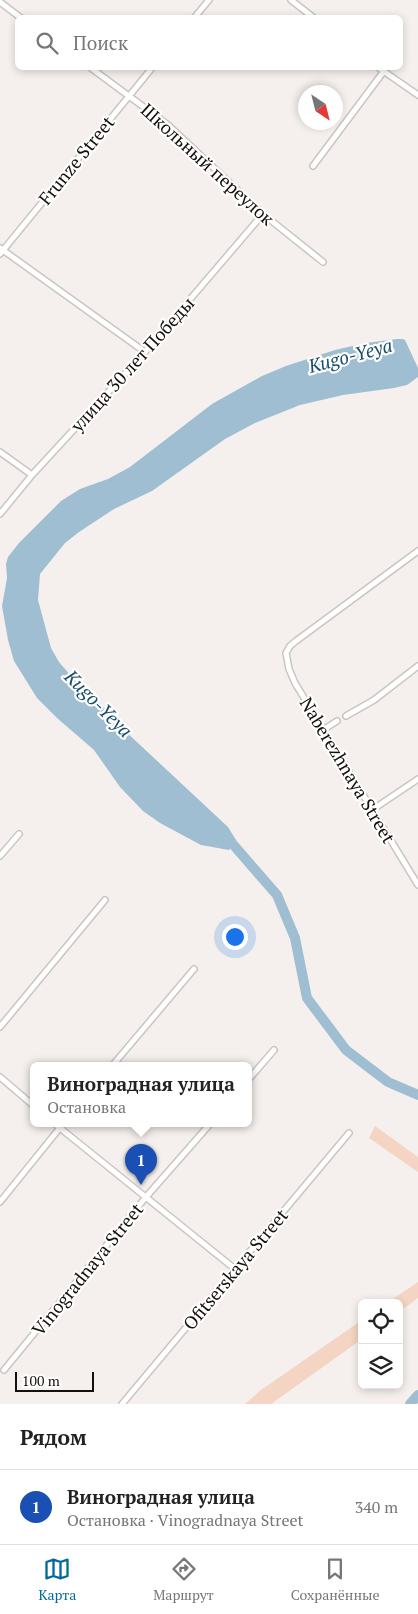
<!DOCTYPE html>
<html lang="ru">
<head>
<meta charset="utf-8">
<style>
  :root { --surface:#fff; --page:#f6f6f6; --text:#222; --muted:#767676; --line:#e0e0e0; --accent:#036a98 }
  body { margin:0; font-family:"PT Serif",serif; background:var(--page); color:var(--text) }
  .controls { position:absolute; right:15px; bottom:15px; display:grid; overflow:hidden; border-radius:8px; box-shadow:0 2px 8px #0003 }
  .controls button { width:45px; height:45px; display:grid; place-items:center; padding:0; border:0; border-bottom:1px solid var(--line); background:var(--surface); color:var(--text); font:25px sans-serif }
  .compass { position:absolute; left:298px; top:85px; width:45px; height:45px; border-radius:50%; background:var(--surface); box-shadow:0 2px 8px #0003; rotate:145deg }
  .scale { position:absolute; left:15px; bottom:12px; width:79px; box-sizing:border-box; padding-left:5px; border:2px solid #121110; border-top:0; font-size:14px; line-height:18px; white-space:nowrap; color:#121110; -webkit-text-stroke:4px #fffefd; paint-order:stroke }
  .you { position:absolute; left:234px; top:936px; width:18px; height:18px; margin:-12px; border:4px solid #fff; border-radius:50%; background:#1a73e8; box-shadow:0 0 0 8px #1a73e833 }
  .badge { display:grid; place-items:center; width:32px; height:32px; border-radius:50%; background:var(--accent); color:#fff; font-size:16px; font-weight:700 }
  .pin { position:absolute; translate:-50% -41px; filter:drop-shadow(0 1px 2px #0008) }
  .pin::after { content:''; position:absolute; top:26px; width:18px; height:15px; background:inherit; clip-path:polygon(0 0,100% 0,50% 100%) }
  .popup { position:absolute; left:30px; top:1062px; width:222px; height:65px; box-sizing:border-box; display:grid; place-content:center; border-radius:8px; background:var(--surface); filter:drop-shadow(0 1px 4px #0005); font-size:16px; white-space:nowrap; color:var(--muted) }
  .popup b { font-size:19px; color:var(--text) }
  .popup::after { content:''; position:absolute; left:50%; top:100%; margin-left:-10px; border:10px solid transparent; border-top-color:var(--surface) }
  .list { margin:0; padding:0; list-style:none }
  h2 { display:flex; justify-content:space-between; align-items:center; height:65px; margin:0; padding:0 20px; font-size:21px }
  h2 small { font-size:16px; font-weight:400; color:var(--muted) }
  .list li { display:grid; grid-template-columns:32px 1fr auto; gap:15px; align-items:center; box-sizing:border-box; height:75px; padding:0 20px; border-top:1px solid var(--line) }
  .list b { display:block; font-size:19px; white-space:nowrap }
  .list p { margin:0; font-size:16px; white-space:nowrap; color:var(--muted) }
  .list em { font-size:16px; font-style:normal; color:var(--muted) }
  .icon { flex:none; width:28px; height:28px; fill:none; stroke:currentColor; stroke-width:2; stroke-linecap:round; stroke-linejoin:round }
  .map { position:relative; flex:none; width:418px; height:1404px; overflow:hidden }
  .search { position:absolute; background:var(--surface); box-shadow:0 2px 8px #0003; left:15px; right:15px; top:15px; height:55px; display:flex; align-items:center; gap:12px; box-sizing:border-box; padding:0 18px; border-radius:8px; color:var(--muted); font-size:19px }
  .sheet { height:140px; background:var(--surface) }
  nav { display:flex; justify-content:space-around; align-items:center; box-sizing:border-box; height:70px; border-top:1px solid var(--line); background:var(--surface); font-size:14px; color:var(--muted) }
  nav a { display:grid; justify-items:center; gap:2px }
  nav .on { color:var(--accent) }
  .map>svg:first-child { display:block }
  .green { fill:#f4d4c2 }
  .water { fill:#9fbed2 }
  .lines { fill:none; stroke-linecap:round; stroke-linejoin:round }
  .river { stroke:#9fbed2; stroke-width:10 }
  .minor-casing { stroke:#cac5c2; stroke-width:8 }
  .minor { stroke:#fff; stroke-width:5 }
  .labels { text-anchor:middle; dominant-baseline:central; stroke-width:4.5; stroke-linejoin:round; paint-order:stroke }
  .street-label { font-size:18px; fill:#121110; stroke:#fffefd }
  .water-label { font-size:19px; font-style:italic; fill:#184e6b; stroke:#fffefd }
</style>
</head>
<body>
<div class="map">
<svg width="418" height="1404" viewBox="0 0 418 1404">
  <rect width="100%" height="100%" fill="#f5f0ed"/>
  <path class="green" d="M 375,1126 L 418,1157 L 418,1172 L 369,1138 Z
    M 418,1282 L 418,1298 L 399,1312 L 399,1303 L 387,1303 Z
    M 362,1320 L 362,1339 L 271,1404 L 245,1404 L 261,1390 Z"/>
  <path class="water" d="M 397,339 L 403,339 L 405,340 L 418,368 L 418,377 L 407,385 L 394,388 L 343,395 L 300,405 L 255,423 L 225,439 L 152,491 L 114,509 L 79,532 L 65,543 L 40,574 L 38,600 L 51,648 L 59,662 L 78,684 L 100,703 L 124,730 L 228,827 L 236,840 L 229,850 L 201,845 L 160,823 L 143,811 L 120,787 L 94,750 L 57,718 L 37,698 L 14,661 L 8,640 L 2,606 L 7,578 L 6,564 L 8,557 L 19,543 L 61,501 L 80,489 L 108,479 L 130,467 L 212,404 L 262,376 L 286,366 L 335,350 L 366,343 Z"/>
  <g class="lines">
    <path class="river" d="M 224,834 L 277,895 L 295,938 L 307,998 L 346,1050 L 388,1082 L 418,1095
      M 410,1404 L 418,1395"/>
    <defs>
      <path id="minor" d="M 291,0 L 314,18
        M 0,2 L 21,18
        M 194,18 L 209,0
        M 91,68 L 168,125 L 263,214 L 323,262
        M 379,68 L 418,95
        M 313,166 L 384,71
        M 0,248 L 145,352
        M 0,254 L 152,68
        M 0,452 L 32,475
        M 0,514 L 32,475 L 145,352 L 263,214
        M 418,551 L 296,641 L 290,646 L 286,653 L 289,669 L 295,683 L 418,885
        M 346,716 L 374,700 L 418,666
        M 323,730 L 337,721
        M 372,810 L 418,779
        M 0,856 L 19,834
        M 0,1027 L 105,900
        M 112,1066 L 194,969
        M 0,1077 L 34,1106
        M 248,1080 L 274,1050
        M 55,1124 L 235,1269
        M 0,1202 L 63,1124
        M 4,1370 L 146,1197 L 210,1124
        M 122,1404 L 349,1133"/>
    </defs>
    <use href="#minor" class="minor-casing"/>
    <use href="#minor" class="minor"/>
  </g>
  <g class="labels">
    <g class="street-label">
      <text transform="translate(76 160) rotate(-51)">Frunze Street</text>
      <text transform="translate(208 164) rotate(42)">Школьный переулок</text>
      <text transform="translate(132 364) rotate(-48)">улица 30 лет Победы</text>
      <text transform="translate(348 770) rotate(59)">Naberezhnaya Street</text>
      <text transform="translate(87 1269) rotate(-51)">Vinogradnaya Street</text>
      <text transform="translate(235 1269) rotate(-50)">Ofitserskaya Street</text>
    </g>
    <g class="water-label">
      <text transform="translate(350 355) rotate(-15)">Kugo-Yeya</text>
      <text transform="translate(99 703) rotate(45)">Kugo-Yeya</text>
    </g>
  </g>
</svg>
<div class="controls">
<button><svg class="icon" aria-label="locate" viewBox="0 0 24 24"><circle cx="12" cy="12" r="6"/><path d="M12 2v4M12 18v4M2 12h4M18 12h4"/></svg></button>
<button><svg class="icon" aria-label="layers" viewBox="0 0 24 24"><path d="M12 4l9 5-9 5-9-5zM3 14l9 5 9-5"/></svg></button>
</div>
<svg class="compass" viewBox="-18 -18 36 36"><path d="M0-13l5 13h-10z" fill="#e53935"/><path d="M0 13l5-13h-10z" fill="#767676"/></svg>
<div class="scale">100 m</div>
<div class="you"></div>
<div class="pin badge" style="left:141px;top:1185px;background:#1a4fb4">1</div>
<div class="popup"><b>Виноградная улица</b>Остановка</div>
<div class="search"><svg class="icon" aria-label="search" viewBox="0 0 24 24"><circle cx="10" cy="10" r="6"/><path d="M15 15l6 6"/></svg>Поиск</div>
</div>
<section class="sheet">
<h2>Рядом<small></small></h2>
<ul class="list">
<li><span class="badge" style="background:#1a4fb4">1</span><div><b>Виноградная улица</b><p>Остановка · Vinogradnaya Street</p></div><em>340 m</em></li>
</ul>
</section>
<nav>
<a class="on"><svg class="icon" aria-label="map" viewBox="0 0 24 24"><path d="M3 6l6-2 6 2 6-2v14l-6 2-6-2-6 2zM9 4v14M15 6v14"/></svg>Карта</a>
<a><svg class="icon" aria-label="directions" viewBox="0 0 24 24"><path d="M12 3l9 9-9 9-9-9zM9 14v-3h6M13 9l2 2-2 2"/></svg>Маршрут</a>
<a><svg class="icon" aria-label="saved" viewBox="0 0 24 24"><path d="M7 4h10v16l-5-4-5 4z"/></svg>Сохранённые</a>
</nav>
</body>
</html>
